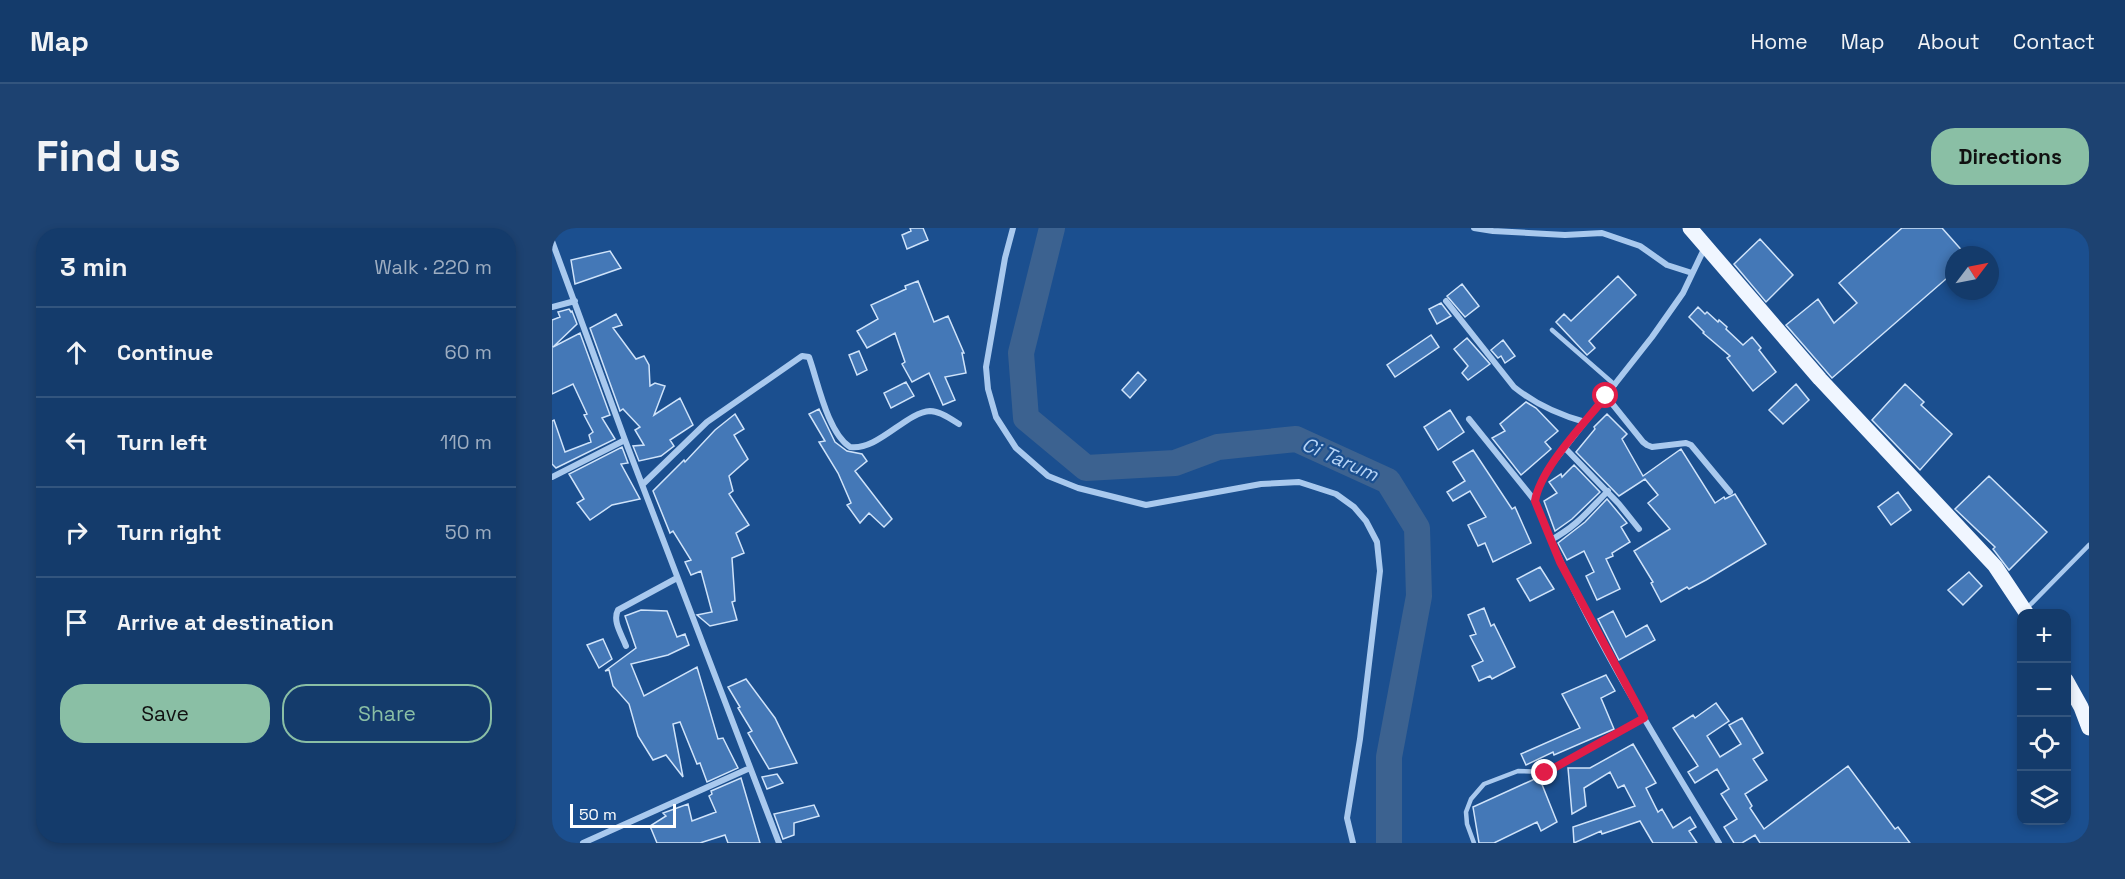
<!DOCTYPE html>
<html lang="en">
<head>
<meta charset="utf-8">
<style>
  :root { --surface:#143b6b; --page:#1d4271; --text:#f1f3f6; --muted:#9dadc1; --line:#33557e; --accent:#8abfa5 }
  body { margin:0; font-family:"Space Grotesk",sans-serif; background:var(--page); color:var(--text) }
  .controls { position:absolute; right:18px; bottom:18px; display:grid; overflow:hidden; border-radius:12px; box-shadow:0 3px 9px #0003 }
  .controls button { width:54px; height:54px; display:grid; place-items:center; padding:0; border:0; border-bottom:2px solid var(--line); background:var(--surface); color:var(--text); font:30px sans-serif }
  .compass { position:absolute; left:1393px; top:18px; width:54px; height:54px; border-radius:50%; background:var(--surface); box-shadow:0 3px 9px #0003; rotate:58deg }
  .scale { position:absolute; left:18px; bottom:15px; width:106px; box-sizing:border-box; padding-left:6px; border:3px solid #fff; border-top:0; font-size:16px; line-height:21px; white-space:nowrap; color:#fff; -webkit-text-stroke:4px #1b4f8f; paint-order:stroke }
  .stop { position:absolute; width:18px; height:18px; margin:-14px; border:4px solid #e11d48; border-radius:50%; background:#fff }
  .stop.end { background:#e11d48; border-color:#fff; box-shadow:0 2px 6px #0008 }
  .list { margin:0; padding:0; list-style:none }
  h2 { display:flex; justify-content:space-between; align-items:center; height:78px; margin:0; padding:0 24px; font-size:26px }
  h2 small { font-size:20px; font-weight:400; color:var(--muted) }
  .list li { display:grid; grid-template-columns:39px 1fr auto; gap:18px; align-items:center; box-sizing:border-box; height:90px; padding:0 24px; border-top:2px solid var(--line) }
  .list b { display:block; font-size:22px; white-space:nowrap }
  .list em { font-size:20px; font-style:normal; color:var(--muted) }
  .actions { display:flex; gap:12px; padding:18px 24px }
  .actions a { flex:1; padding:14px 0; border:2px solid var(--accent); border-radius:24px; text-align:center; font-size:21px; color:var(--accent) }
  .actions .main { background:var(--accent); color:#111 }
  .icon { flex:none; width:33px; height:33px; fill:none; stroke:currentColor; stroke-width:2; stroke-linecap:round; stroke-linejoin:round }
  .map { position:relative; flex:none; width:1537px; height:615px; overflow:hidden; border-radius:24px }
  header { display:flex; align-items:center; gap:36px; box-sizing:border-box; height:84px; padding:0 30px; background:var(--surface); border-bottom:2px solid var(--line) }
  header strong { font-size:28px }
  nav { display:flex; gap:33px; margin-inline-start:auto; font-size:21px }
  .intro { display:flex; align-items:center; justify-content:space-between; box-sizing:border-box; height:144px; padding:0 36px }
  h1 { margin:0; font-size:42px }
  .button { padding:15px 27px; border-radius:24px; background:var(--accent); color:#111; font-size:21px; font-weight:700 }
  main { display:flex; gap:36px; padding:0 36px }
  aside { flex:1; background:var(--surface); border-radius:24px; box-shadow:0 3px 9px #0003 }
  .map>svg:first-child { display:block }
  .lines { fill:none; stroke-linecap:round; stroke-linejoin:round }
  .river { stroke:#3c6290; stroke-width:26 }
  .building { fill:#4478b7; stroke:#cfe3fa; stroke-width:1.5 }
  .lane { stroke:#a9c9ee; stroke-width:4.5 }
  .street { stroke:#a9c9ee; stroke-width:6 }
  .primary { stroke:#f0f6ff; stroke-width:15 }
  .route { stroke:#e11d48; stroke-width:8 }
  .labels { text-anchor:middle; dominant-baseline:central; stroke-width:4.5; stroke-linejoin:round; paint-order:stroke }
  .water-label { font-size:20px; font-style:italic; fill:#b5d3f5; stroke:#1b4f8f }
</style>
</head>
<body>
<header>
<strong>Map</strong>
<nav><a>Home</a><a>Map</a><a>About</a><a>Contact</a></nav>
</header>
<div class="intro"><h1>Find us</h1><a class="button">Directions</a></div>
<main>
<aside>
<h2>3 min<small>Walk · 220 m</small></h2>
<ul class="list">
<li><svg class="icon" aria-label="ahead" viewBox="0 0 24 24"><path d="M12 20V5M6 11l6-6 6 6"/></svg><div><b>Continue</b></div><em>60 m</em></li>
<li><svg class="icon" aria-label="left" viewBox="0 0 24 24"><path d="M17 20v-9H6M10 6l-5 5 5 5"/></svg><div><b>Turn left</b></div><em>110 m</em></li>
<li><svg class="icon" aria-label="right" viewBox="0 0 24 24"><path d="M7 20v-9h11M14 6l5 5-5 5"/></svg><div><b>Turn right</b></div><em>50 m</em></li>
<li><svg class="icon" aria-label="arrive" viewBox="0 0 24 24"><path d="M6 21V4h12l-3 4 3 4H6"/></svg><div><b>Arrive at destination</b></div></li>
</ul>
<div class="actions"><a class="main">Save</a><a>Share</a></div>
</aside>
<div class="map">
<svg width="1537" height="615" viewBox="0 0 1537 615">
  <rect width="100%" height="100%" fill="#1b4f8f"/>
  <g class="lines">
    <path class="river" d="M 500,0 L 469,125 L 474,190 L 534,240 L 623,235 L 666,219 L 744,211 L 836,253 L 865,300 L 867,368 L 837,529 L 837,615"/>
  </g>
  <path class="building" d="M 358,0 L 371,0 L 376,12 L 355,21 L 350,7 L 359,3 Z
    M 1350,0 L 1390,0 L 1414,27 L 1402,27 L 1402,44 L 1280,150 L 1234,97 L 1266,71 L 1282,95 L 1305,75 L 1287,55 Z
    M 1208,11 L 1241,47 L 1214,74 L 1182,36 Z
    M 58,23 L 69,40 L 23,56 L 19,32 Z
    M 1066,48 L 1084,67 L 1037,113 L 1043,120 L 1035,127 L 1004,94 L 1012,86 L 1019,93 Z
    M 366,53 L 382,94 L 396,88 L 412,125 L 410,125 L 414,145 L 393,149 L 403,172 L 391,177 L 377,145 L 360,154 L 350,136 L 353,134 L 343,105 L 315,120 L 305,103 L 326,91 L 319,77 L 354,61 L 353,58 Z
    M 910,56 L 927,78 L 913,89 L 895,68 Z
    M 889,75 L 899,88 L 885,96 L 877,81 Z
    M 1146,79 L 1153,86 L 1155,84 L 1166,94 L 1167,92 L 1175,99 L 1174,101 L 1191,117 L 1200,109 L 1209,120 L 1207,122 L 1224,144 L 1201,163 L 1175,130 L 1178,128 L 1151,105 L 1152,104 L 1137,89 Z
    M 17,81 L 19,84 L 20,83 L 25,96 L 1,119 L 28,105 L 58,187 L 50,190 L 63,211 L 4,240 L 0,236 L 0,193 L 2,192 L 13,224 L 39,214 L 37,207 L 41,204 L 32,187 L 35,186 L 21,156 L 0,166 L 0,92 L 8,89 L 6,84 Z
    M 64,86 L 70,97 L 61,100 L 84,131 L 92,128 L 97,137 L 98,158 L 103,155 L 113,158 L 102,187 L 128,170 L 141,197 L 118,212 L 122,218 L 109,228 L 87,233 L 81,218 L 92,217 L 83,202 L 88,199 L 71,181 L 68,183 L 38,100 Z
    M 879,107 L 887,119 L 843,149 L 835,137 Z
    M 915,110 L 938,136 L 916,152 L 910,145 L 916,138 L 902,121 Z
    M 951,112 L 963,128 L 953,135 L 949,128 L 946,130 L 939,122 Z
    M 307,123 L 315,142 L 305,147 L 297,127 Z
    M 586,144 L 594,152 L 578,170 L 570,162 Z
    M 354,154 L 362,168 L 339,180 L 332,165 Z
    M 1244,156 L 1257,172 L 1231,196 L 1217,182 Z
    M 1353,156 L 1372,174 L 1369,177 L 1400,206 L 1368,242 L 1320,192 Z
    M 974,174 L 984,180 L 1006,203 L 993,214 L 999,221 L 969,247 L 940,210 L 953,203 L 948,196 Z
    M 267,181 L 283,214 L 295,223 L 310,226 L 315,233 L 303,243 L 340,291 L 332,299 L 317,285 L 308,295 L 295,277 L 299,275 L 286,245 L 267,214 L 273,213 L 257,186 Z
    M 898,182 L 912,204 L 886,222 L 872,199 Z
    M 183,186 L 192,201 L 182,207 L 196,231 L 177,248 L 181,263 L 177,266 L 197,297 L 184,305 L 192,325 L 180,330 L 183,373 L 180,374 L 185,392 L 158,398 L 145,387 L 160,384 L 149,343 L 139,347 L 133,334 L 139,332 L 121,303 L 118,305 L 101,263 L 132,232 L 133,234 L 163,202 Z
    M 1055,186 L 1075,206 L 1070,211 L 1091,248 L 1129,221 L 1163,275 L 1172,269 L 1173,271 L 1183,266 L 1214,316 L 1154,352 L 1137,361 L 1135,359 L 1109,374 L 1099,355 L 1101,354 L 1082,323 L 1118,301 L 1096,275 L 1106,267 L 1093,251 L 1067,268 L 1024,224 L 1043,201 L 1042,199 Z
    M 70,219 L 76,235 L 69,236 L 88,271 L 60,277 L 38,292 L 25,275 L 32,271 L 17,246 Z
    M 921,222 L 960,281 L 963,279 L 979,315 L 941,334 L 933,315 L 926,318 L 916,297 L 934,289 L 918,263 L 901,273 L 895,264 L 913,253 L 901,234 Z
    M 1022,237 L 1048,264 L 1020,291 L 1003,303 L 992,273 L 1005,265 L 997,254 L 1009,246 L 1010,249 Z
    M 1437,248 L 1495,304 L 1457,342 L 1441,321 L 1443,319 L 1403,281 Z
    M 1346,264 L 1359,282 L 1339,297 L 1326,279 Z
    M 1055,271 L 1075,295 L 1069,299 L 1078,314 L 1060,325 L 1061,328 L 1054,331 L 1068,361 L 1045,372 L 1034,348 L 1042,344 L 1032,323 L 1015,332 L 1006,315 L 1033,294 Z
    M 988,339 L 1002,361 L 978,373 L 965,351 Z
    M 1417,344 L 1430,358 L 1411,377 L 1396,362 Z
    M 932,380 L 939,398 L 942,396 L 963,439 L 940,451 L 938,448 L 927,453 L 920,438 L 931,433 L 918,408 L 924,406 L 916,387 Z
    M 89,382 L 115,383 L 125,409 L 133,406 L 137,417 L 116,427 L 79,436 L 92,468 L 145,439 L 166,511 L 171,510 L 186,540 L 155,554 L 148,535 L 145,536 L 128,494 L 121,496 L 131,549 L 114,527 L 101,532 L 86,508 L 77,476 L 61,458 L 57,442 L 53,443 L 84,420 L 73,388 Z
    M 1061,383 L 1074,409 L 1095,397 L 1103,412 L 1067,432 L 1046,391 Z
    M 51,411 L 60,431 L 47,440 L 35,417 Z
    M 1054,447 L 1063,463 L 1049,470 L 1062,501 L 1002,527 L 1001,524 L 974,537 L 969,526 L 1028,500 L 1010,466 Z
    M 194,451 L 223,490 L 245,535 L 217,541 L 196,505 L 200,503 L 186,480 L 188,479 L 176,459 Z
    M 1164,475 L 1177,493 L 1155,508 L 1168,529 L 1189,516 L 1177,497 L 1190,490 L 1211,525 L 1201,531 L 1215,552 L 1193,566 L 1200,578 L 1198,580 L 1212,601 L 1296,538 L 1343,601 L 1346,599 L 1358,615 L 1208,615 L 1203,607 L 1190,615 L 1182,615 L 1172,599 L 1185,591 L 1169,566 L 1177,561 L 1165,541 L 1143,555 L 1136,544 L 1146,538 L 1121,500 L 1141,487 L 1143,490 Z
    M 1081,516 L 1104,555 L 1094,560 L 1106,584 L 1110,581 L 1121,600 L 1138,589 L 1144,599 L 1137,603 L 1145,615 L 1101,615 L 1088,593 L 1050,606 L 1049,603 L 1022,615 L 1021,599 L 1083,578 L 1072,557 L 1066,560 L 1058,544 L 1032,560 L 1034,578 L 1020,586 L 1016,540 L 1038,540 Z
    M 225,546 L 231,555 L 215,561 L 210,549 Z
    M 987,549 L 1005,594 L 989,603 L 985,594 L 942,615 L 927,615 L 921,579 Z
    M 189,550 L 208,615 L 176,615 L 173,607 L 148,615 L 105,615 L 98,598 L 114,588 L 111,585 L 136,576 L 140,593 L 164,584 L 157,568 L 160,566 L 159,563 Z
    M 262,577 L 267,588 L 242,595 L 242,607 L 231,611 L 222,586 Z"/>
  <g class="lines">
    <path class="lane" d="M 1000,102 L 1063,157
      M 1475,380 L 1537,317
      M 922,615 L 915,596 L 914,584 L 919,571 L 932,556 L 966,543 L 995,544 L 1092,491"/>
    <path class="street" d="M 461,0 L 453,30 L 434,139 L 436,161 L 444,189 L 464,220 L 496,248 L 526,260 L 594,277 L 709,256 L 747,254 L 784,266 L 802,279 L 814,293 L 825,314 L 828,343 L 808,511 L 795,590 L 801,615
      M 922,0 L 941,3 L 1013,7 L 1050,5 L 1088,18 L 1115,37 L 1140,45
      M 0,13 L 73,212 L 227,615
      M 1153,19 L 1131,65 L 1100,109 L 996,241 L 985,264 L 983,273 C 1029,392 1101,506 1167,615
      M 894,73 L 962,159 C 983,176 1007,187 1033,194
      M 0,79 L 23,73
      M 1054,168 L 1091,214 L 1095,217 L 1100,219 L 1134,215 L 1139,217 L 1178,264
      M 917,191 L 983,273
      M 1013,220 L 1067,276 L 1087,301
      M 0,249 L 73,212
      M 91,256 L 155,194 L 250,128 L 257,129 L 258,132 C 266,155 276,205 298,219 C 326,223 354,184 378,183 C 388,183 399,191 407,196
      M 999,312 C 1026,297 1035,284 1056,263
      M 74,418 C 70,407 60,393 66,382 L 125,350
      M 31,615 L 198,540"/>
    <path class="primary" d="M 1138,0 L 1268,151 L 1443,338 L 1475,386
      M 1514,452 L 1529,479 L 1537,500"/>
  </g>
  <g class="lines">
    <path class="route" d="M 993,545 L 1092,490 L 1008,334 L 983,273 C 989,239 1033,195 1054,168"/>
  </g>
  <g class="labels">
    <g class="water-label">
      <text transform="translate(788 231) rotate(24)">Ci Tarum</text>
    </g>
  </g>
</svg>
<div class="controls">
<button>+</button>
<button>−</button>
<button><svg class="icon" aria-label="locate" viewBox="0 0 24 24"><circle cx="12" cy="12" r="6"/><path d="M12 2v4M12 18v4M2 12h4M18 12h4"/></svg></button>
<button><svg class="icon" aria-label="layers" viewBox="0 0 24 24"><path d="M12 4l9 5-9 5-9-5zM3 14l9 5 9-5"/></svg></button>
</div>
<svg class="compass" viewBox="-18 -18 36 36"><path d="M0-13l5 13h-10z" fill="#e53935"/><path d="M0 13l5-13h-10z" fill="#9dadc1"/></svg>
<div class="scale">50 m</div>
<div class="stop" style="left:1054px;top:168px"></div>
<div class="stop end" style="left:993px;top:545px"></div>
</div>
</main>
</body>
</html>
